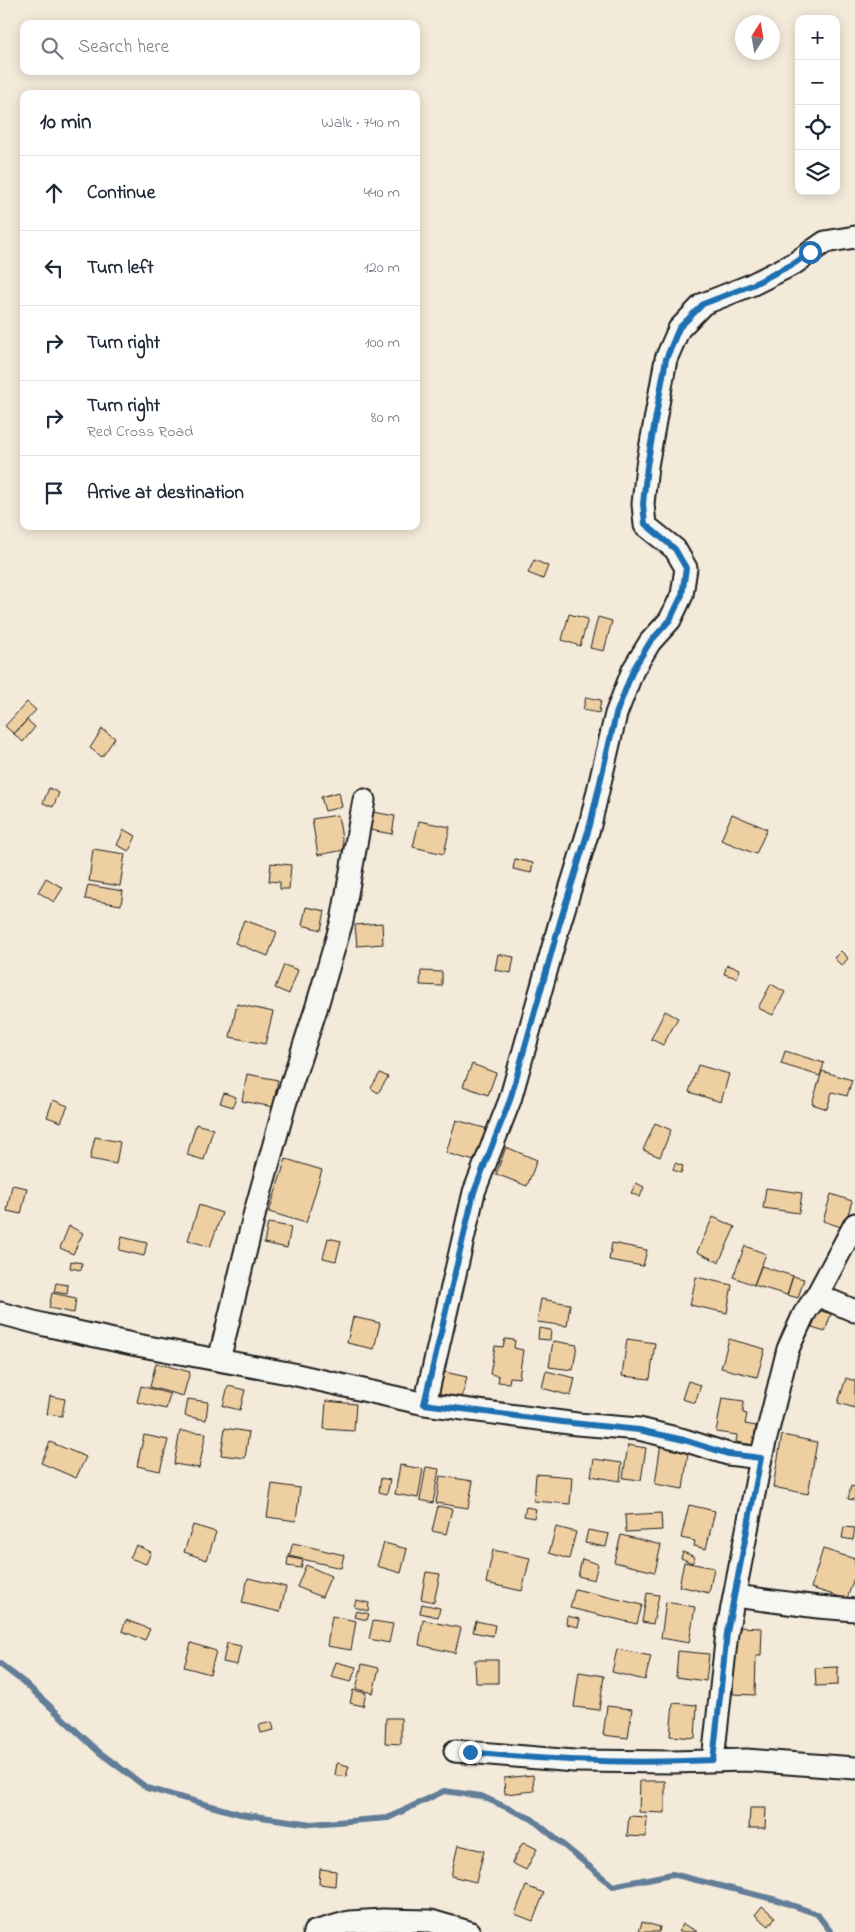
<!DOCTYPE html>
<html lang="en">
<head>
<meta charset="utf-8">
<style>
  :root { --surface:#fff; --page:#f2f2f3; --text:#1f2937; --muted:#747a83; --line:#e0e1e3 }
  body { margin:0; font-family:"Indie Flower",sans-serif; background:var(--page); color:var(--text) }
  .controls { position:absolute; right:15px; top:15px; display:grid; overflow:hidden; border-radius:10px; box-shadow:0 2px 12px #0003 }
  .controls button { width:45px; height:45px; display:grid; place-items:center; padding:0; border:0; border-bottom:1px solid var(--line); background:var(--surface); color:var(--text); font:25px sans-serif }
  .compass { position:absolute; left:735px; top:15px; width:45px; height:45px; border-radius:50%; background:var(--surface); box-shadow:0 2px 12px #0003; rotate:11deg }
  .stop { position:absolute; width:15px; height:15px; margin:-11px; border:4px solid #1f6fb2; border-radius:50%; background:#fff }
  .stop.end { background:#1f6fb2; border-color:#fff; box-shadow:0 1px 5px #0008 }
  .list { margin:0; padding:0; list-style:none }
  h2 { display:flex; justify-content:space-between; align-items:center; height:65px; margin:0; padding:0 20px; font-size:21px }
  h2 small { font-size:16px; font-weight:400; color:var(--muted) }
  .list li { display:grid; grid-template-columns:32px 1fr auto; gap:15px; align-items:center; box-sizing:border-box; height:75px; padding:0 20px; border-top:1px solid var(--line) }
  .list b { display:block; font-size:19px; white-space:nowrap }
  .list p { margin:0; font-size:16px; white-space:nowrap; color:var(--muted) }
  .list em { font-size:16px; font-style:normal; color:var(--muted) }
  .icon { flex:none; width:28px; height:28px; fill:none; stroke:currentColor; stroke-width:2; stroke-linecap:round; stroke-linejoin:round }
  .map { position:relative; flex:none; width:855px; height:1932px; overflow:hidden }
  .search { position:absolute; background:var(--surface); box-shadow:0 2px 12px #0003; left:20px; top:20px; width:400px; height:55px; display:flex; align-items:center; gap:12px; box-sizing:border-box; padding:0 18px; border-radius:10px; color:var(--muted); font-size:19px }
  .panel { position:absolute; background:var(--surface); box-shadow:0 2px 12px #0003; left:20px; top:90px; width:400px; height:440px; border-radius:10px }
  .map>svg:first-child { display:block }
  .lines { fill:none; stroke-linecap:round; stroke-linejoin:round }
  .stream { stroke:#627d98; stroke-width:6 }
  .building { fill:#eecfa1; stroke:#1c1c1c }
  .street-casing { stroke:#1c1c1c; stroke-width:25 }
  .street { stroke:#f6f6f2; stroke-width:21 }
  .route { stroke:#1f6fb2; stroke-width:6 }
</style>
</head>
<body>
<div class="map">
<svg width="855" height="1932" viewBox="0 0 855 1932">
  <rect width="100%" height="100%" fill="#f4eada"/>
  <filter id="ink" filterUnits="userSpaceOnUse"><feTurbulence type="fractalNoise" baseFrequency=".02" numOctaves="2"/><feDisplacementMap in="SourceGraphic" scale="10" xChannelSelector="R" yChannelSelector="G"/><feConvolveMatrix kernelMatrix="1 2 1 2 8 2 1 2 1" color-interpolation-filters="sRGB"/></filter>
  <g filter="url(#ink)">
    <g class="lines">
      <path class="stream" d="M 0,1664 L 26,1684 L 99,1752 L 147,1788 L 240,1814 L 311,1824 L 388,1818 L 444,1791 L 481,1796 L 532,1819 L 613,1886 L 672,1874 L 777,1900 L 817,1914 L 831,1932"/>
    </g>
    <path class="building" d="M 534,560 L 548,566 L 543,579 L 528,573 Z
      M 569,614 L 588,619 L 580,646 L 562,640 Z
      M 598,617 L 612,621 L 604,651 L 590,648 Z
      M 586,697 L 601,700 L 599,713 L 583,710 Z
      M 27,702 L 36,710 L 14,734 L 5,726 Z
      M 27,720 L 35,727 L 23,742 L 14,734 Z
      M 102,729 L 115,738 L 102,757 L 90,748 Z
      M 49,788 L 59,793 L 53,807 L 43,803 Z
      M 339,792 L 342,807 L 325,811 L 321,797 Z
      M 373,812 L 395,816 L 392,834 L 370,830 Z
      M 732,814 L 767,829 L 756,854 L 721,840 Z
      M 338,815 L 344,850 L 318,855 L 312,819 Z
      M 419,821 L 450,827 L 444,854 L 413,847 Z
      M 124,830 L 136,836 L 129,851 L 117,845 Z
      M 93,849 L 125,854 L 120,886 L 89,881 Z
      M 515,859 L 533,863 L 531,873 L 513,869 Z
      M 271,863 L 291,865 L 289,889 L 280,889 L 280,882 L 269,881 Z
      M 46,878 L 63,888 L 54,902 L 38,892 Z
      M 88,885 L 123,891 L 121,905 L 85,899 Z
      M 306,907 L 325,911 L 321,930 L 302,925 Z
      M 244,920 L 277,932 L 268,956 L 235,943 Z
      M 382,923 L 383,944 L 357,946 L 355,925 Z
      M 841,951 L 848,958 L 842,966 L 834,958 Z
      M 498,954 L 514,957 L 511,973 L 495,970 Z
      M 284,965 L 298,970 L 289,994 L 275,988 Z
      M 727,965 L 740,969 L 737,978 L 724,974 Z
      M 421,971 L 442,972 L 442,986 L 420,985 Z
      M 771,984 L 785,992 L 773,1015 L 758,1008 Z
      M 237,1004 L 273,1012 L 265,1044 L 230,1037 Z
      M 665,1011 L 678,1018 L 663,1045 L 651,1039 Z
      M 785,1051 L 824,1063 L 820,1076 L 781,1064 Z
      M 472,1064 L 496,1073 L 488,1095 L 463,1086 Z
      M 698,1065 L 729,1074 L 721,1102 L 689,1092 Z
      M 822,1071 L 852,1080 L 847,1096 L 832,1092 L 827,1109 L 812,1104 Z
      M 380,1073 L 388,1077 L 378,1093 L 371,1088 Z
      M 247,1074 L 278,1080 L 273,1107 L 242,1101 Z
      M 224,1093 L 236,1097 L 233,1107 L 220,1103 Z
      M 53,1100 L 68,1106 L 61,1122 L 47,1117 Z
      M 456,1120 L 488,1129 L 478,1162 L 446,1153 Z
      M 655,1123 L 671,1130 L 660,1157 L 643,1150 Z
      M 196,1124 L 213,1129 L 204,1160 L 187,1155 Z
      M 95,1137 L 120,1142 L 116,1164 L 90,1159 Z
      M 506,1147 L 537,1160 L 527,1186 L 496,1174 Z
      M 286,1159 L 322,1170 L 306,1223 L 269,1212 Z
      M 675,1163 L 683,1166 L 681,1173 L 673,1170 Z
      M 636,1183 L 644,1187 L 640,1197 L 631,1193 Z
      M 12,1185 L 27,1188 L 21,1214 L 7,1211 Z
      M 766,1188 L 802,1193 L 799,1213 L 763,1208 Z
      M 831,1194 L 852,1201 L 844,1228 L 823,1221 Z
      M 199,1205 L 222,1213 L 210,1247 L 188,1240 Z
      M 713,1217 L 735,1227 L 719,1262 L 697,1252 Z
      M 268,1223 L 291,1227 L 287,1248 L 264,1243 Z
      M 69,1226 L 83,1233 L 73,1254 L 60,1248 Z
      M 122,1237 L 147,1243 L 144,1256 L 119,1250 Z
      M 328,1238 L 341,1241 L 336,1261 L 323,1258 Z
      M 612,1243 L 647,1250 L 643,1266 L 609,1260 Z
      M 745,1246 L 766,1254 L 754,1285 L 733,1277 Z
      M 71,1261 L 82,1263 L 81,1270 L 70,1268 Z
      M 761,1266 L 793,1276 L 787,1295 L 754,1285 Z
      M 793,1276 L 804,1279 L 798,1298 L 787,1295 Z
      M 696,1277 L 732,1285 L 727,1313 L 690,1305 Z
      M 56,1283 L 68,1285 L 67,1294 L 54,1292 Z
      M 52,1293 L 76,1298 L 74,1313 L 49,1308 Z
      M 541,1299 L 570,1304 L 567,1326 L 537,1322 Z
      M 818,1310 L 831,1314 L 825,1332 L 812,1328 Z
      M 353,1317 L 380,1323 L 374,1349 L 347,1343 Z
      M 539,1328 L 551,1330 L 550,1340 L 538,1339 Z
      M 505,1339 L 515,1340 L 514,1348 L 523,1350 L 519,1378 L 510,1377 L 509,1383 L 498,1382 L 499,1376 L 490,1374 L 495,1346 L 503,1347 Z
      M 627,1339 L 655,1343 L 650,1379 L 622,1376 Z
      M 729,1339 L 765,1349 L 757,1377 L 721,1368 Z
      M 553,1341 L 577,1345 L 573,1370 L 549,1367 Z
      M 156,1363 L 190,1372 L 183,1396 L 150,1387 Z
      M 440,1371 L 467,1377 L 462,1398 L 435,1393 Z
      M 546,1371 L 575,1378 L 571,1396 L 542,1388 Z
      M 846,1378 L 855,1381 L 855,1408 L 838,1403 Z
      M 688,1381 L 701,1385 L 695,1403 L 682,1399 Z
      M 141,1386 L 170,1394 L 166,1409 L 137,1402 Z
      M 228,1386 L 245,1390 L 240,1410 L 223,1406 Z
      M 50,1396 L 65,1399 L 62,1416 L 47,1414 Z
      M 722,1398 L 744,1401 L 743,1413 L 747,1414 L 745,1424 L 756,1426 L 753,1445 L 736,1442 L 737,1435 L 716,1432 Z
      M 188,1399 L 208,1402 L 206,1420 L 185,1416 Z
      M 326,1401 L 356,1404 L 354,1431 L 324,1429 Z
      M 225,1428 L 249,1432 L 245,1458 L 221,1455 Z
      M 180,1431 L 206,1433 L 199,1468 L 174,1464 Z
      M 144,1435 L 168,1440 L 160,1471 L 137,1466 Z
      M 782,1435 L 817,1442 L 808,1494 L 773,1487 Z
      M 50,1442 L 86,1457 L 76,1478 L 41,1463 Z
      M 661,1443 L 689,1447 L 683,1489 L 655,1484 Z
      M 628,1445 L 646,1448 L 641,1480 L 623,1478 Z
      M 594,1459 L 622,1463 L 620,1481 L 591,1476 Z
      M 400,1465 L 423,1469 L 418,1498 L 395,1494 Z
      M 426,1467 L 439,1469 L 433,1503 L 420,1500 Z
      M 536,1474 L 572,1477 L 570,1504 L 534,1501 Z
      M 440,1476 L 473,1481 L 468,1508 L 436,1503 Z
      M 381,1478 L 390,1480 L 387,1494 L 379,1492 Z
      M 272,1484 L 300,1488 L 296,1521 L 267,1517 Z
      M 851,1486 L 855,1487 L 855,1500 L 848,1499 Z
      M 689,1505 L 715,1511 L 706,1549 L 694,1546 L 695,1541 L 681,1538 Z
      M 438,1506 L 452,1509 L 446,1534 L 432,1531 Z
      M 526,1507 L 536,1509 L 534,1518 L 524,1516 Z
      M 661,1513 L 662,1530 L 626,1532 L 625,1515 Z
      M 193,1525 L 216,1532 L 207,1560 L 184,1552 Z
      M 556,1527 L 576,1532 L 569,1559 L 549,1553 Z
      M 844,1527 L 855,1528 L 853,1540 L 842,1538 Z
      M 588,1530 L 609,1534 L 606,1547 L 585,1543 Z
      M 621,1535 L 661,1545 L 655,1572 L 614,1562 Z
      M 293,1543 L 344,1555 L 341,1568 L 289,1556 Z
      M 384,1543 L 407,1549 L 401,1573 L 377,1566 Z
      M 136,1545 L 151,1552 L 146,1564 L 130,1558 Z
      M 823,1549 L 855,1559 L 855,1575 L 847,1599 L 811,1588 Z
      M 493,1550 L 530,1558 L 522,1591 L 486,1583 Z
      M 683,1552 L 695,1557 L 692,1563 L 681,1558 Z
      M 288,1557 L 303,1560 L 301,1568 L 287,1566 Z
      M 582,1559 L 598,1564 L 594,1580 L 578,1576 Z
      M 684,1562 L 714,1568 L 709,1593 L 679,1586 Z
      M 306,1565 L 331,1576 L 322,1597 L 297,1587 Z
      M 426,1572 L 440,1574 L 434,1602 L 421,1599 Z
      M 248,1578 L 286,1587 L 280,1612 L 242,1603 Z
      M 575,1589 L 642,1605 L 637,1624 L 570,1608 Z
      M 647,1593 L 659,1595 L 653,1624 L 642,1622 Z
      M 356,1600 L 369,1603 L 368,1611 L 354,1607 Z
      M 666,1602 L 695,1607 L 689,1643 L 661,1638 Z
      M 422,1604 L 440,1608 L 438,1617 L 420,1613 Z
      M 356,1611 L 369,1614 L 367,1620 L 354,1617 Z
      M 332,1616 L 356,1621 L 351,1650 L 327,1646 Z
      M 567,1616 L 580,1619 L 578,1627 L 566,1624 Z
      M 126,1620 L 150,1629 L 145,1640 L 122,1631 Z
      M 423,1620 L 461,1628 L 455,1653 L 419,1645 Z
      M 373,1621 L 393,1624 L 389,1643 L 369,1639 Z
      M 476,1621 L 495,1625 L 493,1636 L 473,1632 Z
      M 735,1627 L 762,1628 L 761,1656 L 756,1656 L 755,1695 L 733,1694 Z
      M 191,1643 L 216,1651 L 210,1674 L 184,1667 Z
      M 227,1643 L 241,1646 L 237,1665 L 223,1662 Z
      M 617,1649 L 651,1656 L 645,1680 L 612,1672 Z
      M 678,1651 L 709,1654 L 706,1681 L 676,1677 Z
      M 475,1660 L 498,1660 L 498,1683 L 476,1683 Z
      M 336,1662 L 356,1667 L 351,1682 L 331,1677 Z
      M 362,1664 L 379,1668 L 373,1693 L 356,1689 Z
      M 838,1667 L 838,1685 L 816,1686 L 815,1668 Z
      M 579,1672 L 604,1676 L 599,1710 L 574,1707 Z
      M 353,1690 L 366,1693 L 363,1706 L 350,1703 Z
      M 673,1703 L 697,1705 L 695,1738 L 670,1736 Z
      M 607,1706 L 632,1709 L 628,1738 L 603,1735 Z
      M 386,1718 L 401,1718 L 401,1744 L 385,1743 Z
      M 272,1722 L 274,1730 L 261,1733 L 259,1725 Z
      M 337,1763 L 349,1766 L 346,1777 L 335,1775 Z
      M 533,1775 L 534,1791 L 505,1794 L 504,1778 Z
      M 640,1781 L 665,1781 L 665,1813 L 639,1812 Z
      M 750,1808 L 766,1808 L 765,1828 L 749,1828 Z
      M 629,1816 L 647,1817 L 646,1837 L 627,1836 Z
      M 523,1842 L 537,1849 L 526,1870 L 512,1863 Z
      M 458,1845 L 484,1851 L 476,1882 L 451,1876 Z
      M 320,1869 L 336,1871 L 335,1886 L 319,1884 Z
      M 526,1886 L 544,1893 L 533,1921 L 515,1914 Z
      M 762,1906 L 775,1917 L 769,1926 L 755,1915 Z
      M 642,1922 L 660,1927 L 659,1932 L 639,1932 Z
      M 683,1924 L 698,1932 L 679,1932 Z"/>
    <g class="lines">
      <defs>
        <path id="street" d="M 817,1295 L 855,1311
          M 0,1313 L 45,1325 L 137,1345 L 288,1373 L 425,1404 L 577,1424 L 639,1429 L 684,1440 L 728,1454 L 761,1458
          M 219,1360 L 255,1212 L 286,1101 L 316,1009 L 342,921 L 364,800
          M 425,1404 L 474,1192 L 510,1100 L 560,922 L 590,825 L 616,714 L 633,670 L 650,642 L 670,620 L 682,595 L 686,568 L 675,549 L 645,525 L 643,504 L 647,466 L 666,359 L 679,329 L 703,304 L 751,285 L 795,263 L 825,242 L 855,237
          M 735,1596 L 818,1607 L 855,1610
          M 455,1751 L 574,1761 L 673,1762 L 746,1760 L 855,1768
          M 713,1760 L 727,1633 L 761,1458 L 788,1349 L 804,1314 L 817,1295 L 855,1224
          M 314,1932 L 349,1922 L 383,1920 L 431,1921 L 469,1932"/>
      </defs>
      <use href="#street" class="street-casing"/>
      <use href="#street" class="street"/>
    </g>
  </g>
  <g class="lines" filter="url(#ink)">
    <path class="route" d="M 470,1752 C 551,1761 632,1764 713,1760 L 727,1633 L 761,1458 L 728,1454 L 684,1440 L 639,1430 L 562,1422 L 424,1404 L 474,1192 L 510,1100 L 560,922 L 590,825 L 616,714 L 633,670 L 650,642 L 670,620 L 682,595 L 686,568 L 675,549 L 645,524 L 643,504 L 647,466 L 666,359 L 679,328 L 703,304 L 752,285 L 795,263 L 810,252"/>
  </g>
</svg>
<div class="controls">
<button>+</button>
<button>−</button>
<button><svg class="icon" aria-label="locate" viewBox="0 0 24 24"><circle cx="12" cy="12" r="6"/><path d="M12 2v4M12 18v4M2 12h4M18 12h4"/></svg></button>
<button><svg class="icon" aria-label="layers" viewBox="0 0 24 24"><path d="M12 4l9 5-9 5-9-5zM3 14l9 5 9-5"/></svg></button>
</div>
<svg class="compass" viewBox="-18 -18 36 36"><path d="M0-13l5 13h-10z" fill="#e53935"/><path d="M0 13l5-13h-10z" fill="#747a83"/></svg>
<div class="stop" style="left:810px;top:252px"></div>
<div class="stop end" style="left:470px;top:1752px"></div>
<div class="search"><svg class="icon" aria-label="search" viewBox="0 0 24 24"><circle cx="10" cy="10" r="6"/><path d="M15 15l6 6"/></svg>Search here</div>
<section class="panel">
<h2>10 min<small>Walk · 740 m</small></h2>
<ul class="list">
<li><svg class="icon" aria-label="ahead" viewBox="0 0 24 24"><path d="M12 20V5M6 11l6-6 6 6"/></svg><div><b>Continue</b></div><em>440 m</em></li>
<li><svg class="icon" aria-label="left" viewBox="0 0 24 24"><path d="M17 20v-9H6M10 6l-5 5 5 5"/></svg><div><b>Turn left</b></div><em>120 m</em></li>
<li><svg class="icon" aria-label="right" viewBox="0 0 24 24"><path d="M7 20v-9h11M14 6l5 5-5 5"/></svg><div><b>Turn right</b></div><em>100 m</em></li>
<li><svg class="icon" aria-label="right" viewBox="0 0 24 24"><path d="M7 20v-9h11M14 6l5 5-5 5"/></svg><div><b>Turn right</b><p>Red Cross Road</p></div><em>80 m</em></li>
<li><svg class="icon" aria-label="arrive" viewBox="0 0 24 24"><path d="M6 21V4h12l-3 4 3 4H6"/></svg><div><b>Arrive at destination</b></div></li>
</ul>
</section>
</div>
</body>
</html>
